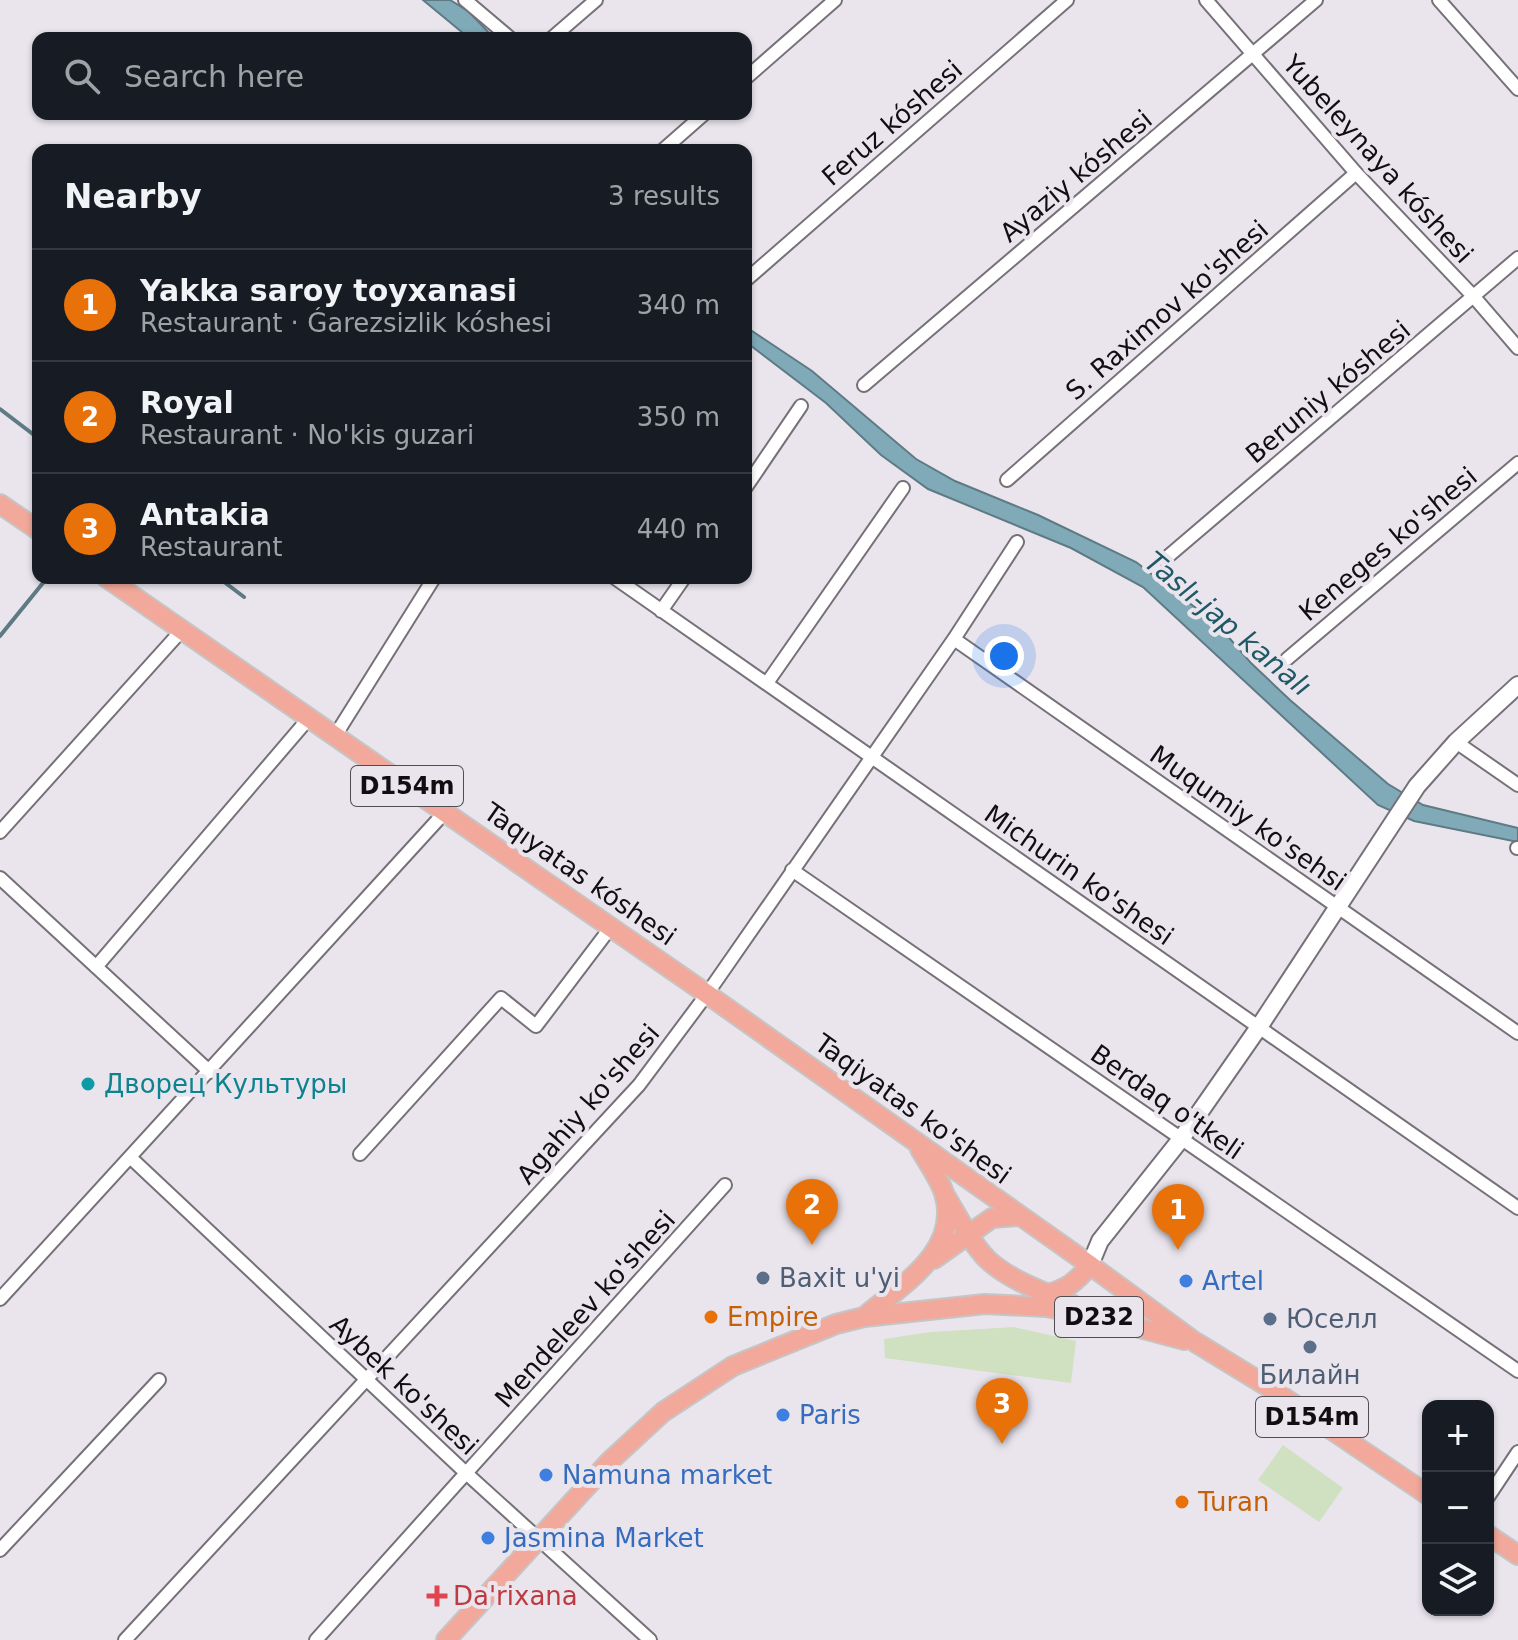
<!DOCTYPE html>
<html lang="en">
<head>
<meta charset="utf-8">
<style>
  :root { --surface:#171b24; --page:#20242c; --text:#f1f3f6; --muted:#9ea1a6; --line:#363941; --accent:#96afca }
  body { margin:0; font-family:"DejaVu Sans",sans-serif; background:var(--page); color:var(--text) }
  .controls { position:absolute; right:24px; bottom:24px; display:grid; overflow:hidden; border-radius:16px; box-shadow:0 2px 6px #0004 }
  .controls button { width:72px; height:72px; display:grid; place-items:center; padding:0; border:0; border-bottom:2px solid var(--line); background:var(--surface); color:var(--text); font:40px sans-serif }
  .you { position:absolute; left:1004px; top:656px; width:28px; height:28px; margin:-20px; border:6px solid #fff; border-radius:50%; background:#1a73e8; box-shadow:0 0 0 12px #1a73e833 }
  .badge { display:grid; place-items:center; width:52px; height:52px; border-radius:50%; background:var(--accent); color:#fff; font-size:26px; font-weight:700 }
  .pin { position:absolute; translate:-50% -66px; filter:drop-shadow(0 2px 4px #0008) }
  .pin::after { content:''; position:absolute; top:42px; width:28px; height:24px; background:inherit; clip-path:polygon(0 0,100% 0,50% 100%) }
  .list { margin:0; padding:0; list-style:none }
  h2 { display:flex; justify-content:space-between; align-items:center; height:104px; margin:0; padding:0 32px; font-size:34px }
  h2 small { font-size:26px; font-weight:400; color:var(--muted) }
  .list li { display:grid; grid-template-columns:52px 1fr auto; gap:24px; align-items:center; box-sizing:border-box; height:112px; padding:0 32px; border-top:2px solid var(--line) }
  .list b { display:block; font-size:30px; white-space:nowrap }
  .list p { margin:0; font-size:26px; white-space:nowrap; color:var(--muted) }
  .list em { font-size:26px; font-style:normal; color:var(--muted) }
  .icon { flex:none; width:44px; height:44px; fill:none; stroke:currentColor; stroke-width:2; stroke-linecap:round; stroke-linejoin:round }
  .map { position:relative; flex:none; width:1518px; height:1640px; overflow:hidden }
  .search { position:absolute; background:var(--surface); box-shadow:0 2px 6px #0004; left:32px; top:32px; width:720px; height:88px; display:flex; align-items:center; gap:20px; box-sizing:border-box; padding:0 28px; border-radius:16px; color:var(--muted); font-size:30px }
  .panel { position:absolute; background:var(--surface); box-shadow:0 2px 6px #0004; left:32px; top:144px; width:720px; height:440px; border-radius:16px }
  .map>svg:first-child { display:block }
  .green { fill:#cfe1c1 }
  .water { fill:#80aab7; stroke:#5e7b85; stroke-width:2 }
  .lines { fill:none; stroke-linecap:round; stroke-linejoin:round }
  .stream { stroke:#5e7b85; stroke-width:4 }
  .street-casing { stroke:#767178; stroke-width:16 }
  .secondary-casing { stroke:#767178; stroke-width:20 }
  .primary-casing { stroke:#c6c5c6; stroke-width:22 }
  .street { stroke:#fff; stroke-width:12 }
  .secondary { stroke:#fff; stroke-width:16 }
  .primary { stroke:#f2a99b; stroke-width:18 }
  .culture-dot { fill:#0f9aa8; stroke:#eae5ed; stroke-width:3 }
  .service-dot { fill:#5c6f8a; stroke:#eae5ed; stroke-width:3 }
  .shop-dot { fill:#3f7fe0; stroke:#eae5ed; stroke-width:3 }
  .food-dot { fill:#e8710a; stroke:#eae5ed; stroke-width:3 }
  .health-dot { fill:#e0444e; stroke:#eae5ed; stroke-width:3 }
  .labels { text-anchor:middle; dominant-baseline:central; stroke-width:8; stroke-linejoin:round; paint-order:stroke }
  .shield { fill:#eae5ed; stroke:#514e53; stroke-width:2 }
  .shield-label { font-size:24px; font-weight:bold; fill:#100e11 }
  .street-label { font-size:26px; fill:#100e11; stroke:#eae5ed }
  .culture-label { font-size:26px; fill:#0d838f; stroke:#eae5ed; text-anchor:start }
  .service-label { font-size:26px; fill:#4e5e75; stroke:#eae5ed; text-anchor:start }
  .shop-label { font-size:26px; fill:#366cbe; stroke:#eae5ed; text-anchor:start }
  .food-label { font-size:26px; fill:#c56008; stroke:#eae5ed; text-anchor:start }
  .health-label { font-size:26px; fill:#be3a42; stroke:#eae5ed; text-anchor:start }
  .water-label { font-size:28px; font-style:italic; fill:#1f5867; stroke:#eae5ed }
</style>
</head>
<body>
<div class="map">
<svg width="1518" height="1640" viewBox="0 0 1518 1640">
  <rect width="100%" height="100%" fill="#eae5ed"/>
  <path class="green" d="M 1014,1327 L 1076,1341 L 1071,1383 L 885,1358 L 884,1339 L 930,1332 Z
    M 1283,1445 L 1343,1488 L 1319,1522 L 1258,1480 Z"/>
  <path class="water" d="M 423,0 L 450,0 L 468,11 L 494,38 L 469,38 Z
    M 746,327 L 812,371 L 916,459 L 955,481 L 1038,515 L 1136,562 L 1218,625 L 1251,663 L 1290,700 L 1388,784 L 1423,805 L 1518,828 L 1518,842 L 1414,821 L 1378,805 L 1143,587 L 1071,548 L 928,489 L 881,455 L 826,403 L 746,342 Z"/>
  <g class="lines">
    <path class="stream" d="M 0,409 L 38,438
      M 219,578 L 244,597
      M 0,636 L 47,578"/>
    <defs>
      <path id="street" d="M 465,0 L 510,38
        M 1206,0 L 1356,173 L 1474,297 L 1518,348
        M 1439,0 L 1518,89
        M 552,38 L 596,0
        M 746,78 L 835,0
        M 663,150 L 704,114
        M 746,280 L 1067,0
        M 864,385 L 1316,0
        M 1007,480 L 1356,173
        M 746,487 L 801,406
        M 1165,559 L 1518,258
        M 615,578 L 1518,1208
        M 661,611 L 684,578
        M 954,639 L 1518,1033
        M 1287,659 L 1518,463
        M 767,683 L 903,488
        M 335,736 L 434,578
        M 1456,742 L 1518,785
        M 0,832 L 182,630
        M 1517,848 L 1518,848
        M 792,870 L 1518,1371
        M 0,878 L 210,1072
        M 96,967 L 309,718
        M 360,1154 L 501,998 L 536,1026 L 611,927
        M 131,1158 L 466,1473 L 650,1640
        M 0,1299 L 445,812
        M 1488,1497 L 1518,1452
        M 0,1550 L 159,1380
        M 125,1640 L 639,1085 L 707,994 L 954,639 L 1017,542
        M 316,1640 L 725,1185"/>
      <path id="secondary" d="M 1090,1265 L 1100,1241 L 1181,1139 L 1259,1027 L 1417,786 L 1456,742 L 1518,685"/>
      <path id="primary" d="M 0,504 L 38,530
        M 107,578 L 707,994 L 1090,1265 L 1195,1342 L 1267,1386 L 1428,1495
        M 946,1197 C 959,1218 971,1243 988,1260 C 1011,1281 1044,1292 1072,1304
        M 934,1259 L 992,1218 L 1018,1216
        M 1043,1295 C 1066,1290 1075,1283 1090,1265
        M 864,1317 C 900,1286 962,1251 944,1193 C 939,1178 928,1163 920,1149
        M 1488,1535 L 1518,1555
        M 446,1640 L 610,1461 L 663,1412 L 733,1366 L 836,1324 L 864,1317 L 985,1304 L 1046,1307 L 1102,1318 L 1184,1340"/>
    </defs>
    <use href="#street" class="street-casing"/>
    <use href="#secondary" class="secondary-casing"/>
    <use href="#primary" class="primary-casing"/>
    <use href="#street" class="street"/>
    <use href="#secondary" class="secondary"/>
    <use href="#primary" class="primary"/>
  </g>
  <circle class="culture-dot" cx="88" cy="1084" r="8"/>
  <g class="service-dot">
    <circle cx="763" cy="1278" r="8"/>
    <circle cx="1270" cy="1319" r="8"/>
    <circle cx="1310" cy="1347" r="8"/>
  </g>
  <g class="shop-dot">
    <circle cx="1186" cy="1281" r="8"/>
    <circle cx="783" cy="1415" r="8"/>
    <circle cx="546" cy="1475" r="8"/>
    <circle cx="488" cy="1538" r="8"/>
  </g>
  <g class="food-dot">
    <circle cx="711" cy="1317" r="8"/>
    <circle cx="1182" cy="1502" r="8"/>
  </g>
  <path class="health-dot" d="M433 1584h8v8h8v8h-8v8h-8v-8h-8v-8h8z"/>
  <g class="labels">
    <g class="shield">
      <rect x="351" y="766" width="112" height="40" rx="6"/>
      <rect x="1055" y="1297" width="88" height="40" rx="6"/>
      <rect x="1256" y="1397" width="112" height="40" rx="6"/>
    </g>
    <g class="shield-label">
      <text x="407" y="786">D154m</text>
      <text x="1099" y="1317">D232</text>
      <text x="1312" y="1417">D154m</text>
    </g>
    <g class="street-label">
      <text transform="translate(892 123) rotate(-41)">Feruz kóshesi</text>
      <text transform="translate(1378 159) rotate(48)">Yubeleynaya kóshesi</text>
      <text transform="translate(1076 176) rotate(-40)">Ayaziy kóshesi</text>
      <text transform="translate(1167 310) rotate(-41)">S. Raximov ko'shesi</text>
      <text transform="translate(1328 392) rotate(-40)">Beruniy kóshesi</text>
      <text transform="translate(1388 544) rotate(-40)">Keneges ko'shesi</text>
      <text transform="translate(1248 818) rotate(35)">Muqumiy ko'sehsi</text>
      <text transform="translate(580 874) rotate(35)">Taqıyatas kóshesi</text>
      <text transform="translate(1079 875) rotate(35)">Michurin ko'shesi</text>
      <text transform="translate(1167 1102) rotate(35)">Berdaq o'tkeli</text>
      <text transform="translate(588 1104) rotate(-49)">Agahiy ko'shesi</text>
      <text transform="translate(913 1109) rotate(36)">Taqiyatas ko'shesi</text>
      <text transform="translate(585 1309) rotate(-48)">Mendeleev ko'shesi</text>
      <text transform="translate(404 1385) rotate(43)">Aybek ko'shesi</text>
    </g>
    <g class="culture-label">
      <text x="104" y="1084">Дворец Культуры</text>
    </g>
    <g class="service-label">
      <text x="779" y="1278">Baxit u'yi</text>
      <text x="1286" y="1319">Юселл</text>
      <text x="1310" y="1375" text-anchor="middle">Билайн</text>
    </g>
    <g class="shop-label">
      <text x="1202" y="1281">Artel</text>
      <text x="799" y="1415">Paris</text>
      <text x="562" y="1475">Namuna market</text>
      <text x="504" y="1538">Jasmina Market</text>
    </g>
    <g class="food-label">
      <text x="727" y="1317">Empire</text>
      <text x="1198" y="1502">Turan</text>
    </g>
    <g class="health-label">
      <text x="453" y="1596">Da'rixana</text>
    </g>
    <g class="water-label">
      <text transform="translate(1228 624) rotate(40)">Taslı-jap kanalı</text>
    </g>
  </g>
</svg>
<div class="controls">
<button>+</button>
<button>−</button>
<button><svg class="icon" aria-label="layers" viewBox="0 0 24 24"><path d="M12 4l9 5-9 5-9-5zM3 14l9 5 9-5"/></svg></button>
</div>
<div class="you"></div>
<div class="pin badge" style="left:1178px;top:1250px;background:#e8710a">1</div>
<div class="pin badge" style="left:812px;top:1245px;background:#e8710a">2</div>
<div class="pin badge" style="left:1002px;top:1444px;background:#e8710a">3</div>
<div class="search"><svg class="icon" aria-label="search" viewBox="0 0 24 24"><circle cx="10" cy="10" r="6"/><path d="M15 15l6 6"/></svg>Search here</div>
<section class="panel">
<h2>Nearby<small>3 results</small></h2>
<ul class="list">
<li><span class="badge" style="background:#e8710a">1</span><div><b>Yakka saroy toyxanasi</b><p>Restaurant · Ǵarezsizlik kóshesi</p></div><em>340 m</em></li>
<li><span class="badge" style="background:#e8710a">2</span><div><b>Royal</b><p>Restaurant · No'kis guzari</p></div><em>350 m</em></li>
<li><span class="badge" style="background:#e8710a">3</span><div><b>Antakia</b><p>Restaurant</p></div><em>440 m</em></li>
</ul>
</section>
</div>
</body>
</html>
